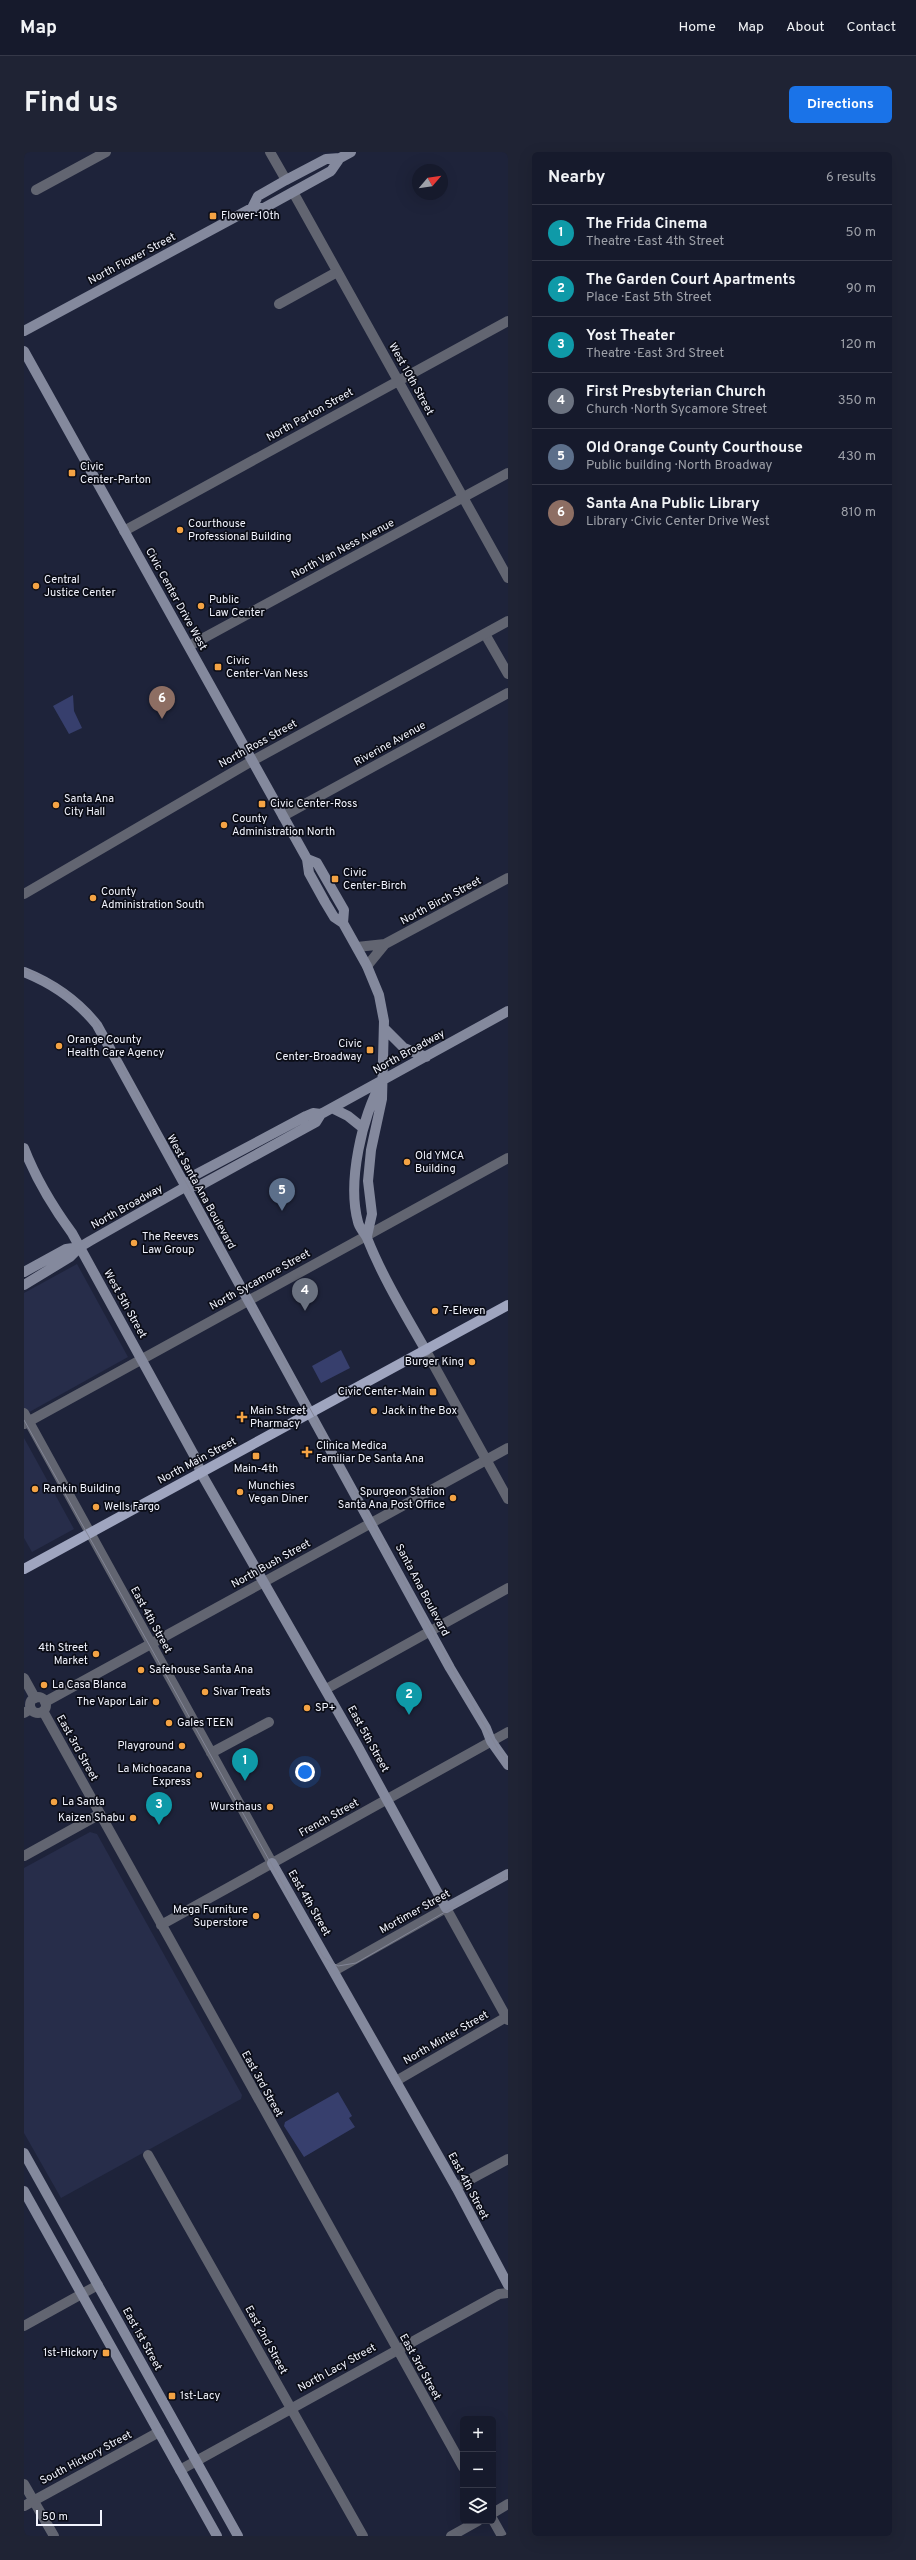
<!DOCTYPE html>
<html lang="en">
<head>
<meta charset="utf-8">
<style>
  :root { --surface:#161a2c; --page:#1f2334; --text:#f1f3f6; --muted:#9ea1a9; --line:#353848; --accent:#1a73e8 }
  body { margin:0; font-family:Overpass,sans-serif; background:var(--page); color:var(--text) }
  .controls { position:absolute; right:12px; bottom:12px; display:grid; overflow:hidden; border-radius:6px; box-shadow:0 4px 16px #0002 }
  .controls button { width:36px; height:36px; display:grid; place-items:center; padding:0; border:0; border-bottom:1px solid var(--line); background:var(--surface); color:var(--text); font:20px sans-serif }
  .compass { position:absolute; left:388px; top:12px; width:36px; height:36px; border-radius:50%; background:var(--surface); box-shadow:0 4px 16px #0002; rotate:61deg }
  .scale { position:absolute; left:12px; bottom:10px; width:66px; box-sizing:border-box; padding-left:4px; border:2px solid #f2f4fe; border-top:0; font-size:11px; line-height:14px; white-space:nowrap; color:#f2f4fe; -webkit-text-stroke:3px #0b0d17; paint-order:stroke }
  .you { position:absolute; left:281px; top:1620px; width:14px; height:14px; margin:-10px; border:3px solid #fff; border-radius:50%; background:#1a73e8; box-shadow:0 0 0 6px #1a73e833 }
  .badge { display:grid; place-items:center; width:26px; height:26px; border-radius:50%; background:var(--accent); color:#fff; font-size:13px; font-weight:700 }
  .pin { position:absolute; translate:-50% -33px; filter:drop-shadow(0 1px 2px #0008) }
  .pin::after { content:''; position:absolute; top:21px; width:14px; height:12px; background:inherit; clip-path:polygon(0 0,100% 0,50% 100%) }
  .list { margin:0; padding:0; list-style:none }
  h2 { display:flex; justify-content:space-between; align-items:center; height:52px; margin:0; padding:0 16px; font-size:17px }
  h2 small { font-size:13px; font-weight:400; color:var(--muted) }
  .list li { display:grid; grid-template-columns:26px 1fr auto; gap:12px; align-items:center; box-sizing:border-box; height:56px; padding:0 16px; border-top:1px solid var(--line) }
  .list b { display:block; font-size:15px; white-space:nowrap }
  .list p { margin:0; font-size:13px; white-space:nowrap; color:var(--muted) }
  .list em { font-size:13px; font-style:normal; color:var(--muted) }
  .icon { flex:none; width:22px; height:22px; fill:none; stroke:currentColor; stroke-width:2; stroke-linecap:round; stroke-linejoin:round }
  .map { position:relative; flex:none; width:484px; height:2384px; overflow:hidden; border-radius:6px }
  header { display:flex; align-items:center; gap:24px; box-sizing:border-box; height:56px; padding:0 20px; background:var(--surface); border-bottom:1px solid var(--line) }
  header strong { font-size:19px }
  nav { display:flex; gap:22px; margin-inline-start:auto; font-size:14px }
  .intro { display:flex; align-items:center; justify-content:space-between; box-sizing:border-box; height:96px; padding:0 24px }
  h1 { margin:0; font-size:28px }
  .button { padding:10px 18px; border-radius:6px; background:var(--accent); color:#fff; font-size:14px; font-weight:700 }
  main { display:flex; gap:24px; padding:0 24px }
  aside { flex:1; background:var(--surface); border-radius:6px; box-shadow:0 4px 16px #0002 }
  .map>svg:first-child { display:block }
  .built { fill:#272d4a }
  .green { fill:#373f6d }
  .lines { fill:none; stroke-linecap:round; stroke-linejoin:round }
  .minor { stroke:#626571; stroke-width:10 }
  .tertiary { stroke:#626571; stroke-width:10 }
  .secondary { stroke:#84899d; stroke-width:10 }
  .primary { stroke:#9fa5bf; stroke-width:10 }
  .tram { stroke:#838697; stroke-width:1 }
  .poi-dot { fill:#f4a344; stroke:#0b0d17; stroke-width:1.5 }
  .labels { text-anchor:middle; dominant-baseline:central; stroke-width:3.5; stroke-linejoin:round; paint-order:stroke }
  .poi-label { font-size:11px; fill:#f2f4fe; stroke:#0b0d17; text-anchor:start }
  .street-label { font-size:11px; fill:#f2f4fe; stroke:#0b0d17 }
</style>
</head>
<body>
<header>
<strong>Map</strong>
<nav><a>Home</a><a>Map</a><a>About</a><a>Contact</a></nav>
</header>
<div class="intro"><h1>Find us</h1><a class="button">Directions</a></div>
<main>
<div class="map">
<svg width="484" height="2384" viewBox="0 0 484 2384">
  <rect width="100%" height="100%" fill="#1e233a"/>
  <path class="built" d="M 53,1112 L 104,1205 L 0,1263 L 0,1141 Z
    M 0,1286 L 50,1377 L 8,1400 L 0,1386 Z
    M 66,1680 L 73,1682 L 218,1943 L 217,1947 L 37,2046 L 0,1981 L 0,1716 Z"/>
  <path class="green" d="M 49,543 L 50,559 L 58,576 L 45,582 L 29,554 Z
    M 317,1198 L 326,1216 L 297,1231 L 288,1214 Z
    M 314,1940 L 328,1964 L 325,1966 L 331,1975 L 280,2005 L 260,1974 L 261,1970 Z"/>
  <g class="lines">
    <path class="minor" d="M 246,0 L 262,28
      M 12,38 L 82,0
      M 269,40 L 484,426
      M 255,152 L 313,120
      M 100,379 L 484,169
      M 461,482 L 484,522
      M 165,494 L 484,321
      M 259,664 L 484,541
      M 333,795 L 361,792 L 484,726
      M 343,814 L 361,792
      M 0,1261 L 248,1711
      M 0,1272 L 484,1006
      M 21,1550 L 484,1296
      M 0,1561 L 7,1557
      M 187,1601 L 245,1570
      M 0,1704 L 76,1662
      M 310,1819 L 422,1756
      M 372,1929 L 484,1864
      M 124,2003 L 339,2384
      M 432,2035 L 484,2007
      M 0,2174 L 74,2133
      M 156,2318 L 475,2142 L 484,2141
      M 0,2332 L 30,2384
      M 0,2354 L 135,2280
      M 469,2361 L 484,2352
      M 427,2384 L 454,2369"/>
    <path class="tertiary" d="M 0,742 L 228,609 L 484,469
      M 402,1199 L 484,1347
      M 0,1526 L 11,1546
      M 302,1537 L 484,1436
      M6 1553a8 8 0 1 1 16 0a8 8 0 1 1-16 0Z
      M 19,1559 L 439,2315
      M 422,1756 L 484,1868
      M 137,1773 L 484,1580
      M 469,2368 L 478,2384"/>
    <path class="secondary" d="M 228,56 L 234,44 L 262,28 L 302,7 L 316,6 L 327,0
      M 0,179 L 228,56 L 240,56 L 307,19 L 316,6
      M 0,199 L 283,707 L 285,721 L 301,750 L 310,765 L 319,771 L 343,814 L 355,843 L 360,869 L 358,947 L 347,998 L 344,1029 L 348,1062 L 343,1084
      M 283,707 L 293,711 L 320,758 L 319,771
      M 0,820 C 30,832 53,848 73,873 L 426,1516 L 462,1576 L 467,1589 L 484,1613
      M 361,877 L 380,896 L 402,905
      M 358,929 C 338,965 323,1030 334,1070 C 335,1076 341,1081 343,1086 C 359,1126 381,1162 402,1199
      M 308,956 L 324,964 L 339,976
      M 0,996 C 12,1027 29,1055 48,1081 L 171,1305 L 177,1321 L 333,1593 L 422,1756 L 484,1722
      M 161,1035 L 177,1033 L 292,970 L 297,962 L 484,859
      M 0,1120 L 42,1097 L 56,1095 L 66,1089 L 161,1035 L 171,1023 L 282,964 L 289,961 L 297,962
      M 0,1133 L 46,1105 L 56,1095
      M 248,1711 L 432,2035 L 484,2133
      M 0,2001 L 214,2384
      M 0,2039 L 193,2384"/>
    <path class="primary" d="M 0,1417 L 484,1153"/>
    <path class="tram" d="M 0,817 C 33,829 60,849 79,879 L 443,1543 L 474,1597 L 484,1609
      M 0,1268 L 299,1805 L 314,1814 L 332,1811 L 484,1724"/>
  </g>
  <g class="poi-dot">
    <rect x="185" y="60" width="8" height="8" rx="2"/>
    <rect x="44" y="317" width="8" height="8" rx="2"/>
    <circle cx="156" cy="378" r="4"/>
    <circle cx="12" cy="434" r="4"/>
    <circle cx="177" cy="454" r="4"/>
    <rect x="190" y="511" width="8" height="8" rx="2"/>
    <rect x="234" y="648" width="8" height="8" rx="2"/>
    <circle cx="32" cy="653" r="4"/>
    <circle cx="200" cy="673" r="4"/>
    <rect x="307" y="723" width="8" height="8" rx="2"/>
    <circle cx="69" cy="746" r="4"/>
    <circle cx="35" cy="894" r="4"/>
    <rect x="342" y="894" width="8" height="8" rx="2"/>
    <circle cx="383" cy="1010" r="4"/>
    <circle cx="110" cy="1091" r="4"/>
    <circle cx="411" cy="1159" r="4"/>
    <circle cx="448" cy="1210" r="4"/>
    <rect x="405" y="1236" width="8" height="8" rx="2"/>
    <circle cx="350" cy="1259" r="4"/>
    <path d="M216 1259h4v4h4v4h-4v4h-4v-4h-4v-4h4z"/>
    <path d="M281 1294h4v4h4v4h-4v4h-4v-4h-4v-4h4z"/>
    <rect x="228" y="1300" width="8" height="8" rx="2"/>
    <circle cx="11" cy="1337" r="4"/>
    <circle cx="216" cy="1340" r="4"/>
    <circle cx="429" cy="1346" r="4"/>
    <circle cx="72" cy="1355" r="4"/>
    <circle cx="72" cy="1502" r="4"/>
    <circle cx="117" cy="1518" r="4"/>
    <circle cx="20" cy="1533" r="4"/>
    <circle cx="181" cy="1540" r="4"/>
    <circle cx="132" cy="1550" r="4"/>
    <circle cx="283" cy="1556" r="4"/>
    <circle cx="145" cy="1571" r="4"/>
    <circle cx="158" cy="1594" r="4"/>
    <circle cx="175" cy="1623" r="4"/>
    <circle cx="30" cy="1650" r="4"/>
    <circle cx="246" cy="1655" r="4"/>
    <circle cx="109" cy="1666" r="4"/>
    <circle cx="232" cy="1764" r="4"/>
    <rect x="78" y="2197" width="8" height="8" rx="2"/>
    <rect x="144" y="2240" width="8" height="8" rx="2"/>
  </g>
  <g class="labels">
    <g class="poi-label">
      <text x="197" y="64">Flower-10th</text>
      <text x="56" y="315">Civic<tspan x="56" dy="13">Center-Parton</tspan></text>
      <text x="164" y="372">Courthouse<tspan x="164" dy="13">Professional Building</tspan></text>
      <text x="20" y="428">Central<tspan x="20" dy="13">Justice Center</tspan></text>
      <text x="185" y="448">Public<tspan x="185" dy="13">Law Center</tspan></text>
      <text x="202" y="509">Civic<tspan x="202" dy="13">Center-Van Ness</tspan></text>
      <text x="40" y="647">Santa Ana<tspan x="40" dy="13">City Hall</tspan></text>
      <text x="246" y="652">Civic Center-Ross</text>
      <text x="208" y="667">County<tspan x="208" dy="13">Administration North</tspan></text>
      <text x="319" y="721">Civic<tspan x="319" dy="13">Center-Birch</tspan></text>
      <text x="77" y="740">County<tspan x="77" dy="13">Administration South</tspan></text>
      <text x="43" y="888">Orange County<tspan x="43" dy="13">Health Care Agency</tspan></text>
      <text x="338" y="892" text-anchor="end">Civic<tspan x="338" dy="13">Center-Broadway</tspan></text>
      <text x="391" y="1004">Old YMCA<tspan x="391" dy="13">Building</tspan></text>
      <text x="118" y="1085">The Reeves<tspan x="118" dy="13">Law Group</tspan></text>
      <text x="419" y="1159">7-Eleven</text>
      <text x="440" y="1210" text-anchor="end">Burger King</text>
      <text x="401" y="1240" text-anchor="end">Civic Center-Main</text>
      <text x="226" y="1259">Main Street<tspan x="226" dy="13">Pharmacy</tspan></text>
      <text x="358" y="1259">Jack in the Box</text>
      <text x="292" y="1294">Clinica Medica<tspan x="292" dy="13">Familiar De Santa Ana</tspan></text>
      <text x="232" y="1317" text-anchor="middle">Main-4th</text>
      <text x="224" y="1334">Munchies<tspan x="224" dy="13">Vegan Diner</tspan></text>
      <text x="19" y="1337">Rankin Building</text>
      <text x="421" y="1340" text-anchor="end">Spurgeon Station<tspan x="421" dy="13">Santa Ana Post Office</tspan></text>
      <text x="80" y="1355">Wells Fargo</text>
      <text x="64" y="1496" text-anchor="end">4th Street<tspan x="64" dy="13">Market</tspan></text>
      <text x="125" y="1518">Safehouse Santa Ana</text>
      <text x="28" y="1533">La Casa Blanca</text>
      <text x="189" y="1540">Sivar Treats</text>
      <text x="124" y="1550" text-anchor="end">The Vapor Lair</text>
      <text x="291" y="1556">SP+</text>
      <text x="153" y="1571">Gales TEEN</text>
      <text x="150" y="1594" text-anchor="end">Playground</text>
      <text x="167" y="1617" text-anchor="end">La Michoacana<tspan x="167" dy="13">Express</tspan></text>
      <text x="38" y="1650">La Santa</text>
      <text x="238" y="1655" text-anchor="end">Wursthaus</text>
      <text x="101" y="1666" text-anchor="end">Kaizen Shabu</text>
      <text x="224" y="1758" text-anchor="end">Mega Furniture<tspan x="224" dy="13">Superstore</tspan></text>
      <text x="74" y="2201" text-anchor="end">1st-Hickory</text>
      <text x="156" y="2244">1st-Lacy</text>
    </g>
    <g class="street-label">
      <text transform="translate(108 107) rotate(-28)">North Flower Street</text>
      <text transform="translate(387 227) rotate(61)">West 10th Street</text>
      <text transform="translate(286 263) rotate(-29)">North Parton Street</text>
      <text transform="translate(319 397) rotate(-28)">North Van Ness Avenue</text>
      <text transform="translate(152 447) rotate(61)">Civic Center Drive West</text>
      <text transform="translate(234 592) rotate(-29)">North Ross Street</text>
      <text transform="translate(366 592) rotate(-29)">Riverine Avenue</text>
      <text transform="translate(417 749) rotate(-28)">North Birch Street</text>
      <text transform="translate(385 900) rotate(-29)">North Broadway</text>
      <text transform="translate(177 1040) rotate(61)">West Santa Ana Boulevard</text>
      <text transform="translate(103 1055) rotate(-29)">North Broadway</text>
      <text transform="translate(236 1128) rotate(-29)">North Sycamore Street</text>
      <text transform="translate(101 1152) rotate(61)">West 5th Street</text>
      <text transform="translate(173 1309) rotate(-28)">North Main Street</text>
      <text transform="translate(247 1412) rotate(-29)">North Bush Street</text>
      <text transform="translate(398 1438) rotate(62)">Santa Ana Boulevard</text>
      <text transform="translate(127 1468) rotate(61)">East 4th Street</text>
      <text transform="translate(344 1587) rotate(61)">East 5th Street</text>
      <text transform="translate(53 1596) rotate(61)">East 3rd Street</text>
      <text transform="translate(305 1666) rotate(-29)">French Street</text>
      <text transform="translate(285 1751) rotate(60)">East 4th Street</text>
      <text transform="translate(391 1760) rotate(-29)">Mortimer Street</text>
      <text transform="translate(422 1886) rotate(-30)">North Minter Street</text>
      <text transform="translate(238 1932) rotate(61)">East 3rd Street</text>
      <text transform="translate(444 2034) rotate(62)">East 4th Street</text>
      <text transform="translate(118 2187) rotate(61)">East 1st Street</text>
      <text transform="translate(242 2188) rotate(61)">East 2nd Street</text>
      <text transform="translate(396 2215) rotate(61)">East 3rd Street</text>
      <text transform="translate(313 2216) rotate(-29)">North Lacy Street</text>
      <text transform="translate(62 2306) rotate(-28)">South Hickory Street</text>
    </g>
  </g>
</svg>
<div class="controls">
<button>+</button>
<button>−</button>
<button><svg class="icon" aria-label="layers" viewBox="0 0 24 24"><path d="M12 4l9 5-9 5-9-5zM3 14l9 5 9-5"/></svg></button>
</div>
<svg class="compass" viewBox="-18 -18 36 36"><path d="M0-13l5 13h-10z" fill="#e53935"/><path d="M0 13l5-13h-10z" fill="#9ea1a9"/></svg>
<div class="scale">50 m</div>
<div class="you"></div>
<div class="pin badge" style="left:221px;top:1629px;background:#0f9aa8">1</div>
<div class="pin badge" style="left:385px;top:1563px;background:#0f9aa8">2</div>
<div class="pin badge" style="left:135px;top:1673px;background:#0f9aa8">3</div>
<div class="pin badge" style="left:281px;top:1159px;background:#6b7280">4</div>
<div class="pin badge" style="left:258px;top:1059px;background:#5c6f8a">5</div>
<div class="pin badge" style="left:138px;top:567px;background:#8d6e63">6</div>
</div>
<aside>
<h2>Nearby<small>6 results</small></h2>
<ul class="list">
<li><span class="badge" style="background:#0f9aa8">1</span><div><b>The Frida Cinema</b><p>Theatre · East 4th Street</p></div><em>50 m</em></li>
<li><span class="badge" style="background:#0f9aa8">2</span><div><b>The Garden Court Apartments</b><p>Place · East 5th Street</p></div><em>90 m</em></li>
<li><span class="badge" style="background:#0f9aa8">3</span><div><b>Yost Theater</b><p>Theatre · East 3rd Street</p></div><em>120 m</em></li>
<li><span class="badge" style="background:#6b7280">4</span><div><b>First Presbyterian Church</b><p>Church · North Sycamore Street</p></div><em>350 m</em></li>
<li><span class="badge" style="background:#5c6f8a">5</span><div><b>Old Orange County Courthouse</b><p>Public building · North Broadway</p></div><em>430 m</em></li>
<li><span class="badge" style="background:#8d6e63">6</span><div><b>Santa Ana Public Library</b><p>Library · Civic Center Drive West</p></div><em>810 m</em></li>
</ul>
</aside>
</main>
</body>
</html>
